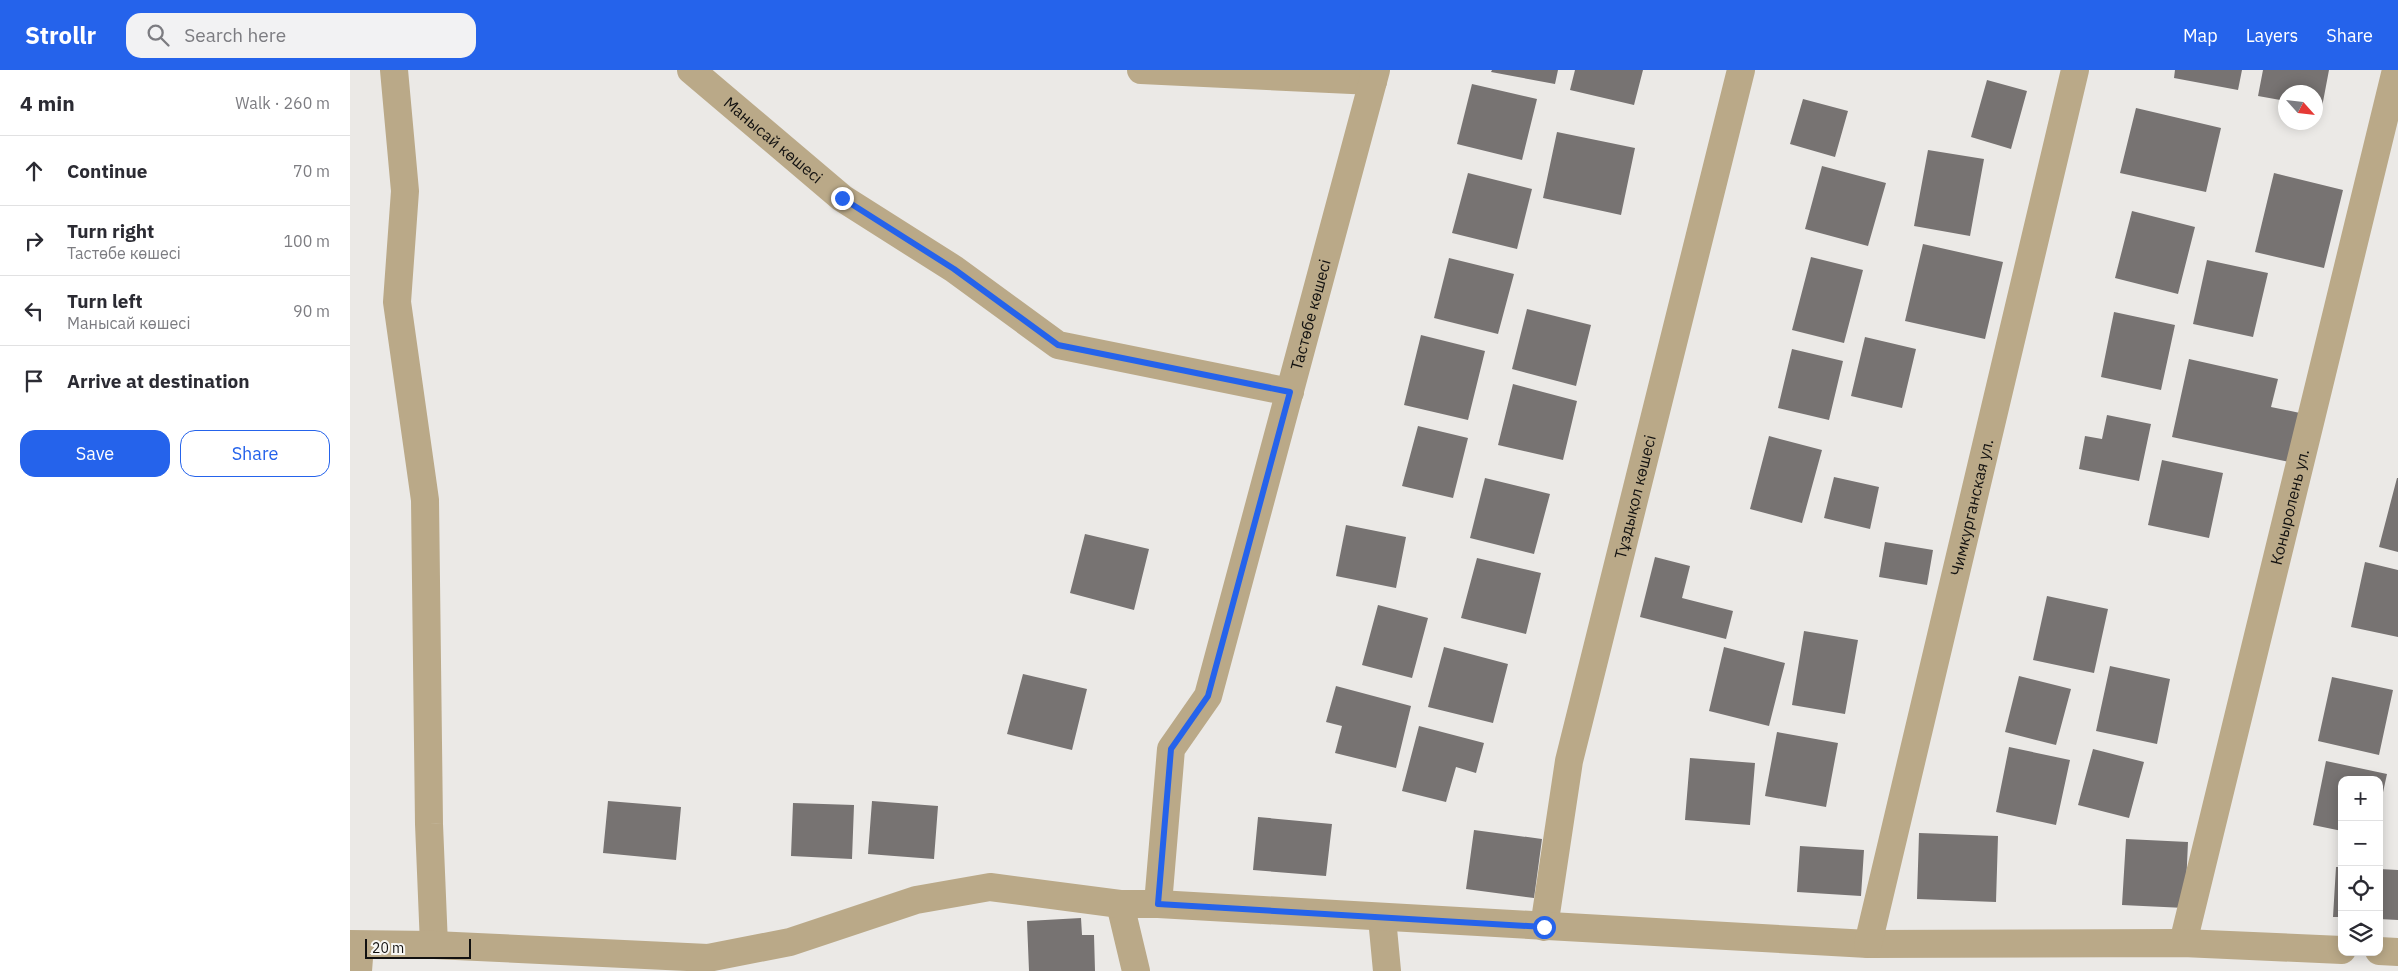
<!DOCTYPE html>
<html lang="en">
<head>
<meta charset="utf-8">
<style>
  :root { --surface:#fff; --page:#f2f2f3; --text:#2b2b33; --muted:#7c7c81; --line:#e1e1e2; --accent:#2563eb }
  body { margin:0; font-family:"IBM Plex Sans",sans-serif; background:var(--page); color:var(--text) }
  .controls { position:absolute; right:15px; bottom:15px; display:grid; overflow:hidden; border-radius:10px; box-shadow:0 2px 12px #0003 }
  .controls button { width:45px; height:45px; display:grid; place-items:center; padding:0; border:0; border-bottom:1px solid var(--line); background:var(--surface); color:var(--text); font:25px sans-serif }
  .compass { position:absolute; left:1928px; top:15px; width:45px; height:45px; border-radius:50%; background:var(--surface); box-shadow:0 2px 12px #0003; rotate:117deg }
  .scale { position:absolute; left:15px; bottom:12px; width:106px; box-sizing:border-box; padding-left:5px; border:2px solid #121110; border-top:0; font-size:14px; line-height:18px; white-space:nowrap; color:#121110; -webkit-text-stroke:4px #f8f7f3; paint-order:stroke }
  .stop { position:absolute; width:15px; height:15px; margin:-11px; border:4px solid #2563eb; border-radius:50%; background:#fff }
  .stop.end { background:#2563eb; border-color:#fff; box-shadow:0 1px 5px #0008 }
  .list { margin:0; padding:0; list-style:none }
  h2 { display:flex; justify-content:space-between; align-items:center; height:65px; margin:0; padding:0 20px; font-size:21px }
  h2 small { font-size:16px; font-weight:400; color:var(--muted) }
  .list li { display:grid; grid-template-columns:32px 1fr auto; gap:15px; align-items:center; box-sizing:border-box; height:70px; padding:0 20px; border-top:1px solid var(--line) }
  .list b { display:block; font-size:19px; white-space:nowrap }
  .list p { margin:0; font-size:16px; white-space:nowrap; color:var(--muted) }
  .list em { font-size:16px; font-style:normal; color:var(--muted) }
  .actions { display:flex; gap:10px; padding:15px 20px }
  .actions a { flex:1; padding:11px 0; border:1px solid var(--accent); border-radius:15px; text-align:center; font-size:18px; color:var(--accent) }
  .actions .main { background:var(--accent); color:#fff }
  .icon { flex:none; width:28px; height:28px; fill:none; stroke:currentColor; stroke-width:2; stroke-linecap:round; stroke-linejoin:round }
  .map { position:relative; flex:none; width:2048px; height:901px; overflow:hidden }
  header { display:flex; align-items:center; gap:30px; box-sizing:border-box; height:70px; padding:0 25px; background:var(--accent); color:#fff }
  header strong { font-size:24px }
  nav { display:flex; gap:28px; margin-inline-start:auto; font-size:18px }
  .search { width:350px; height:45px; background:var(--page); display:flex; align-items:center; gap:12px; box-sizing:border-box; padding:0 18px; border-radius:15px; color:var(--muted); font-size:19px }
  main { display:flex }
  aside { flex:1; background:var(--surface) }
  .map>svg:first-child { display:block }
  .building { fill:#777372 }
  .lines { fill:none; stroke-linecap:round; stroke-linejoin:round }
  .minor { stroke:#baa988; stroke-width:28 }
  .route { stroke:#2563eb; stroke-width:6 }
  .labels { text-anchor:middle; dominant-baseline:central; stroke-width:4.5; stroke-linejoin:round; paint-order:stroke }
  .street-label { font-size:16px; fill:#121110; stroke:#f8f7f3 }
</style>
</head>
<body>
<header>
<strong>Strollr</strong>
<div class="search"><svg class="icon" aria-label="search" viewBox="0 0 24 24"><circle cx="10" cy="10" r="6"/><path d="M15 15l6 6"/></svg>Search here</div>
<nav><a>Map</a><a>Layers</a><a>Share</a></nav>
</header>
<main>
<aside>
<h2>4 min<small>Walk · 260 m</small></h2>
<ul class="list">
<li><svg class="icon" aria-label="ahead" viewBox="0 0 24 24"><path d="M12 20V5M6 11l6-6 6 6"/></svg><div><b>Continue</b></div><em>70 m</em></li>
<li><svg class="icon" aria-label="right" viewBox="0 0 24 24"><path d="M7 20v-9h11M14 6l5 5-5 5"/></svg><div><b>Turn right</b><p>Тастөбе көшесі</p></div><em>100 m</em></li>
<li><svg class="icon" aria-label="left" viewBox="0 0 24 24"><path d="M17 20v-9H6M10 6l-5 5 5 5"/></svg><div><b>Turn left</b><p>Манысай көшесі</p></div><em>90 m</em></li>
<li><svg class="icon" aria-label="arrive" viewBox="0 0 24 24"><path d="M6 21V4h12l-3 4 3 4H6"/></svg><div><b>Arrive at destination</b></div></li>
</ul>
<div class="actions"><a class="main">Save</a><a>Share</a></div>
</aside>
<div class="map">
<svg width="2048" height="901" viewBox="0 0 2048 901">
  <rect width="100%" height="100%" fill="#ebe9e6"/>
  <path class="building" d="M 1142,0 L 1208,0 L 1205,14 L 1141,2 Z
    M 1225,0 L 1293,0 L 1284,35 L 1220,20 Z
    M 1825,0 L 1892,0 L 1888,20 L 1824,8 Z
    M 1913,0 L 1979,0 L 1972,37 L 1966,36 L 1966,22 L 1936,22 L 1936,31 L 1908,26 Z
    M 1637,10 L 1677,21 L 1661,79 L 1621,67 Z
    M 1122,14 L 1187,29 L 1172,90 L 1107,74 Z
    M 1453,29 L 1498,41 L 1485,87 L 1440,74 Z
    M 1786,38 L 1871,58 L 1856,122 L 1770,103 Z
    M 1207,62 L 1285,78 L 1271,145 L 1193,128 Z
    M 1578,80 L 1634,89 L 1620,166 L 1564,156 Z
    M 1472,96 L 1536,113 L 1518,176 L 1455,159 Z
    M 1118,103 L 1182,119 L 1167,179 L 1102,163 Z
    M 1924,103 L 1993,120 L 1974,198 L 1905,182 Z
    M 1782,141 L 1845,157 L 1828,224 L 1765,208 Z
    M 1573,174 L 1653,192 L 1635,269 L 1555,251 Z
    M 1461,187 L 1513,200 L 1494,273 L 1442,260 Z
    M 1099,188 L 1164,204 L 1148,264 L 1084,248 Z
    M 1857,190 L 1918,203 L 1903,267 L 1843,254 Z
    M 1177,239 L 1241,255 L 1226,316 L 1162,299 Z
    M 1764,242 L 1825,255 L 1811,320 L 1751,307 Z
    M 1071,265 L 1135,281 L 1118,350 L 1054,335 Z
    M 1515,267 L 1566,279 L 1552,338 L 1501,326 Z
    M 1442,279 L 1493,291 L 1479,350 L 1428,338 Z
    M 1839,289 L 1928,309 L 1921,337 L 1950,343 L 1939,392 L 1822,367 Z
    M 1163,314 L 1227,331 L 1213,390 L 1148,375 Z
    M 1757,345 L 1801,354 L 1789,411 L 1729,399 L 1735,366 L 1752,369 Z
    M 1068,356 L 1118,368 L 1103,428 L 1052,416 Z
    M 1419,366 L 1472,380 L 1452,453 L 1400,439 Z
    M 1812,390 L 1873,403 L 1859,468 L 1798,455 Z
    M 1484,407 L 1529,417 L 1520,459 L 1474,448 Z
    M 1135,408 L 1200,424 L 1184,484 L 1120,468 Z
    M 2047,408 L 2048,408 L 2048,482 L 2029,477 Z
    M 996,455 L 1056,467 L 1046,518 L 986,506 Z
    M 735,464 L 799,479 L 784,540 L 720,523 Z
    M 1535,472 L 1583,480 L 1577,515 L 1529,507 Z
    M 1305,487 L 1340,496 L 1332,528 L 1383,541 L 1376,569 L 1290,547 Z
    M 1127,488 L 1191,503 L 1176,564 L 1111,548 Z
    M 2015,492 L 2048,500 L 2048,567 L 2001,557 Z
    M 1697,526 L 1758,539 L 1744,603 L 1683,590 Z
    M 1028,535 L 1078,548 L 1062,608 L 1012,595 Z
    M 1454,561 L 1508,570 L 1495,644 L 1442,635 Z
    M 1094,577 L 1158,594 L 1143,653 L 1078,637 Z
    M 1374,577 L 1435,593 L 1419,656 L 1359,641 Z
    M 1760,596 L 1820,609 L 1807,674 L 1746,661 Z
    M 673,604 L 737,619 L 722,680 L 657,664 Z
    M 1669,606 L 1721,619 L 1706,675 L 1655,662 Z
    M 1982,607 L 2043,620 L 2029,685 L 1968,671 Z
    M 986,616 L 1061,636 L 1046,698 L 985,683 L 992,656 L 976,652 Z
    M 1069,656 L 1134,673 L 1126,703 L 1106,697 L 1096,732 L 1052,721 Z
    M 1427,662 L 1488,673 L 1476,737 L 1415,726 Z
    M 1659,677 L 1720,690 L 1706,755 L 1646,742 Z
    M 1743,679 L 1794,692 L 1779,748 L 1728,735 Z
    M 1340,688 L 1405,693 L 1400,755 L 1335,750 Z
    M 1976,691 L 2037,704 L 2030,736 L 2029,710 L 1992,710 L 1992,761 L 1963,755 Z
    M 258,731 L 331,737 L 326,790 L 253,783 Z
    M 522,731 L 588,736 L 584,789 L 518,784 Z
    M 443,733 L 504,735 L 502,789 L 441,786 Z
    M 908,747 L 982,754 L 976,806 L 903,800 Z
    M 1124,760 L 1192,769 L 1184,828 L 1116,819 Z
    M 1569,763 L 1648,766 L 1646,832 L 1567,829 Z
    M 1776,769 L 1838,772 L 1835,838 L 1772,835 Z
    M 1450,776 L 1514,780 L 1511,826 L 1447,822 Z
    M 1986,797 L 1992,797 L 1992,847 L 1983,847 Z
    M 2029,799 L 2048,800 L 2048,850 L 2029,849 Z
    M 731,848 L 732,865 L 744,865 L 745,901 L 679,901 L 677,851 Z"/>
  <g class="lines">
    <g class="minor">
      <path d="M 44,0 L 55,121 L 47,232 L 75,430 L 79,754 L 84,875"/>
      <path id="s1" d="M 341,0 L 492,128 L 604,199 L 708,275 L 940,322"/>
      <path d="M 791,0 L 1023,11"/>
      <path d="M 770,834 L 786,901"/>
      <path id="s2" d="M 808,834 L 821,679 L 858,626 L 1026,0"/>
      <path d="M 1032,848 L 1037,901"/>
      <path id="s3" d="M 1194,857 L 1219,691 L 1391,0"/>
      <path id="s4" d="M 1833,873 L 2046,0"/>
      <path d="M 0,874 L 84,875 L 358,888 L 440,872 L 566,830 L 640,817 L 770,834 L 808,834 L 1518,874 L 1833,873 L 1992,880"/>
      <path id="s5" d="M 1518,874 L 1725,0"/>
      <path d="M 2029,881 L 2048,882"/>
      <path d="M 8,901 L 10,875"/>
    </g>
  </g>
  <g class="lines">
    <path class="route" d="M 492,128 L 604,199 L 708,275 L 940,322 L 858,626 L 821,679 L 808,834 L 1194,857"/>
  </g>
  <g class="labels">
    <g class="street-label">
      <text stroke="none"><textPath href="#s1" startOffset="108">Манысай көшесі</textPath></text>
      <text stroke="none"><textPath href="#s2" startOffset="615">Тастөбе көшесі</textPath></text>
      <text stroke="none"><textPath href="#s3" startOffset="440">Тұздықол көшесі</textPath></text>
      <text stroke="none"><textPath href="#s5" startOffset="449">Чимкурганская ул.</textPath></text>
      <text stroke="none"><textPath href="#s4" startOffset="449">Коныролень ул.</textPath></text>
    </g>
  </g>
</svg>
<div class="controls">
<button>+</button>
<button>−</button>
<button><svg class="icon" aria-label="locate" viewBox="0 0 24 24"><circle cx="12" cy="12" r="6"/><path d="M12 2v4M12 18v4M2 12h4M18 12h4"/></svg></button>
<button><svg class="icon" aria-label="layers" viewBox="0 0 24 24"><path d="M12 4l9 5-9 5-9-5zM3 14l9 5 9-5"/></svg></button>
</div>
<svg class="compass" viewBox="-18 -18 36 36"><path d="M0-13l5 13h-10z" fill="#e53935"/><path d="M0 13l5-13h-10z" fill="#7c7c81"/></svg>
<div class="scale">20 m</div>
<div class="stop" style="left:1194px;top:857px"></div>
<div class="stop end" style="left:492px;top:128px"></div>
</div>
</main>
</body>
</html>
